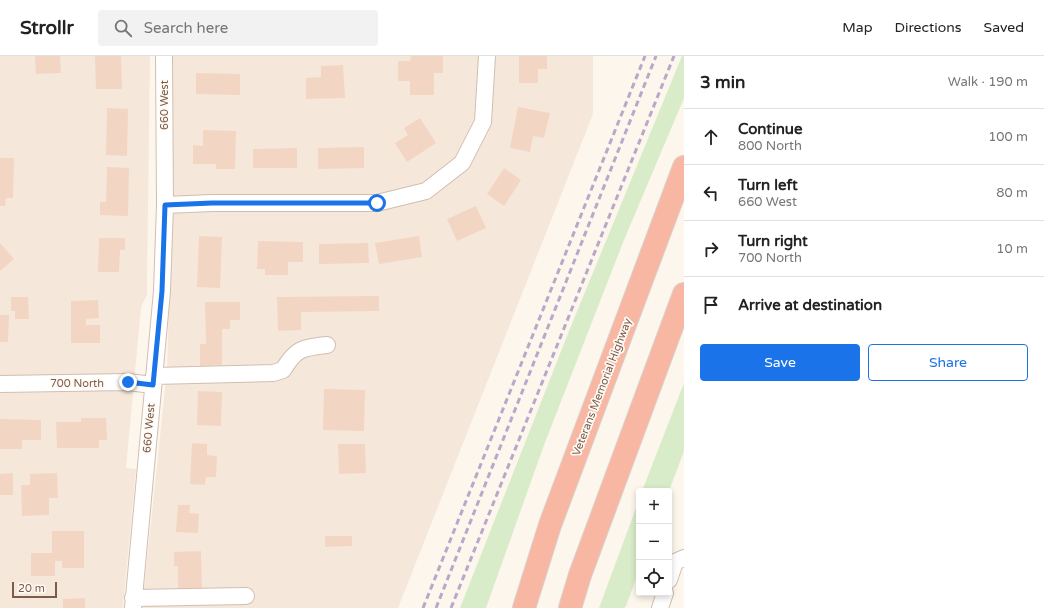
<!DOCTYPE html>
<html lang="en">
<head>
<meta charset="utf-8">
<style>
  :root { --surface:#fff; --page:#f2f2f2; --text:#222; --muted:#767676; --line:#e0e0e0; --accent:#1a73e8 }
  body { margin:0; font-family:"Varela Round",sans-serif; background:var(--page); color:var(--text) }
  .controls { position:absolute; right:12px; bottom:12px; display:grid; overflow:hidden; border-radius:4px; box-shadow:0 2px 6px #0003 }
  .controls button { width:36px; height:36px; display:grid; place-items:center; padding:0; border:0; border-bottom:1px solid var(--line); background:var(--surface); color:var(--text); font:20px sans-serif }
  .scale { position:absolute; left:12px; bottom:10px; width:45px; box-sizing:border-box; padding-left:4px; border:2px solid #7a5c4d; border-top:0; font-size:11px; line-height:14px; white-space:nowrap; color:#7a5c4d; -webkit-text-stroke:3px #fffaf3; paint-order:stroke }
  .stop { position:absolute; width:12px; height:12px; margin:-9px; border:3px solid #1a73e8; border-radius:50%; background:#fff }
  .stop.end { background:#1a73e8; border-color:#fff; box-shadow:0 1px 4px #0008 }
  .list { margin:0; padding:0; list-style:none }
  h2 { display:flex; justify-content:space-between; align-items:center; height:52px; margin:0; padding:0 16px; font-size:17px }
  h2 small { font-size:13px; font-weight:400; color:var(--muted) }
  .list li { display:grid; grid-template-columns:26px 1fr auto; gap:12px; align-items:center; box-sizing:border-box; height:56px; padding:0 16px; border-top:1px solid var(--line) }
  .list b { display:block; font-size:15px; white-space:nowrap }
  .list p { margin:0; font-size:13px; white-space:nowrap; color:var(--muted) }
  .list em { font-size:13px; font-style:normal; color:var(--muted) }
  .actions { display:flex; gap:8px; padding:12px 16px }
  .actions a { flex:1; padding:9px 0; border:1px solid var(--accent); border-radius:4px; text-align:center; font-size:14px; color:var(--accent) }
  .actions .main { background:var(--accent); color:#fff }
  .icon { flex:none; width:22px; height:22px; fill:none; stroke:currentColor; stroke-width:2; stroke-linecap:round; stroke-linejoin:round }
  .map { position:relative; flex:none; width:684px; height:552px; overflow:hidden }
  header { display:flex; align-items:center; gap:24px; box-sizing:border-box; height:56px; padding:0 20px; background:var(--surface); border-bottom:1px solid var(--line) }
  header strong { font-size:19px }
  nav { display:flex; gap:22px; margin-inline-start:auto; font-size:14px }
  .search { width:280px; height:36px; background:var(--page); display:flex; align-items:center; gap:10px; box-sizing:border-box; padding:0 14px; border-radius:4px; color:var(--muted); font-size:15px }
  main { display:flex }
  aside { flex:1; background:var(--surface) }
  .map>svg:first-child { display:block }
  .residential { fill:#f5e8da }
  .green { fill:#d8ecc9 }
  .building { fill:#f3d5c3 }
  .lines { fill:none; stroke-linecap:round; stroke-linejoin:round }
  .minor-casing { stroke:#d1beb0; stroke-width:18 }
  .highway-casing { stroke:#dad1cd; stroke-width:24 }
  .minor { stroke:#fff; stroke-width:16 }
  .highway { stroke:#f7b7a3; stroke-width:22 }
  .rail { stroke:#b9a8c9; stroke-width:3; stroke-dasharray:6 4; stroke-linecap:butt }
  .route { stroke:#1a73e8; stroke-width:5 }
  .labels { text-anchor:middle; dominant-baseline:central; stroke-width:3.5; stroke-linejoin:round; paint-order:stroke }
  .street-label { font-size:11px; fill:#7a5c4d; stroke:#fffaf3 }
</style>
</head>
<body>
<header>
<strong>Strollr</strong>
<div class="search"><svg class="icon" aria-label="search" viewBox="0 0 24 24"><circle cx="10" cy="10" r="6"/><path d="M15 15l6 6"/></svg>Search here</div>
<nav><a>Map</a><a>Directions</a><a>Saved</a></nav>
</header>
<main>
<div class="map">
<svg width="684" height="552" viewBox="0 0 684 552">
  <rect width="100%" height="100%" fill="#fdf6ec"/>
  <path class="residential" d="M 0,0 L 150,0 L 147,229 L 147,239 L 141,251 L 126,412 L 136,413 L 123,552 L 0,552 Z
    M 172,0 L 593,0 L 593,58 L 398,552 L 142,552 L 167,314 L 171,178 Z"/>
  <path class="green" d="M 682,0 L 684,0 L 684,42 L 624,184 L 544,389 L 486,552 L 460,552 L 569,275 Z
    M 684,327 L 684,395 L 669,435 L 642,435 Z
    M 639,444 L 639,515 L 626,550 L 624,552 L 599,552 Z"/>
  <path class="building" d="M 35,0 L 60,0 L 61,17 L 36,18 Z
    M 95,0 L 121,0 L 122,33 L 96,33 Z
    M 411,0 L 443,0 L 443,17 L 434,17 L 434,39 L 410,39 L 410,25 L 398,25 L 398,5 L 410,5 Z
    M 519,0 L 547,0 L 547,13 L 538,13 L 538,27 L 519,27 Z
    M 343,9 L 345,42 L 306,43 L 306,22 L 321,21 L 321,10 Z
    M 196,17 L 240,18 L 240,39 L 196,38 Z
    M 518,51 L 550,57 L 544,82 L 533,80 L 530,96 L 510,92 Z
    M 107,52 L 128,53 L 127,100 L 106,99 Z
    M 420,62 L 436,87 L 407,106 L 395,87 L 408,79 L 404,72 Z
    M 203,74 L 236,75 L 235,113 L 216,113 L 216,108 L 193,108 L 193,89 L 203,90 Z
    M 364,91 L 364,112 L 318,113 L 318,92 Z
    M 297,92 L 297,112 L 253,112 L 253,93 Z
    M 0,102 L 14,102 L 13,142 L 6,142 L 5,150 L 0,150 Z
    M 107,111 L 129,112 L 128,160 L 100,159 L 100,146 L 106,146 Z
    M 504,112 L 521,124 L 504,150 L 487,138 Z
    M 476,150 L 486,172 L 457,185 L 447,163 Z
    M 199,180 L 222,181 L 220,232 L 197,231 Z
    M 419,180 L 422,201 L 379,208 L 375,187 Z
    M 99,182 L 125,182 L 125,194 L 120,194 L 119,216 L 98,216 Z
    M 258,185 L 303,186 L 303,206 L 288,206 L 288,219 L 265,219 L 265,213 L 257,213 Z
    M 0,187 L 14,203 L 0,215 Z
    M 368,187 L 369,207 L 319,208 L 319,188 Z
    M 379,240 L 379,255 L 301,256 L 301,274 L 278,275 L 277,241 Z
    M 11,241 L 28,241 L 29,263 L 15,263 L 15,255 L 11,255 Z
    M 98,244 L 99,262 L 86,263 L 86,269 L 100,269 L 100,287 L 71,287 L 71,245 Z
    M 205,246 L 240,246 L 240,264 L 230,264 L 230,273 L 222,273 L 222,309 L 200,310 L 200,288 L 206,288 Z
    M 0,259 L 9,259 L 8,286 L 0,286 Z
    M 324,333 L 365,334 L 364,375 L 323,374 Z
    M 198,335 L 222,336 L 221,370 L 197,369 Z
    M 81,362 L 106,362 L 107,384 L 99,384 L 99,392 L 57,392 L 56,366 L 81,366 Z
    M 0,363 L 41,364 L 41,384 L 22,384 L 22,393 L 0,393 Z
    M 192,387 L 207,388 L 207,399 L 217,400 L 216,421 L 206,421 L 205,429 L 190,428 Z
    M 338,388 L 365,388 L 366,417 L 339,418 Z
    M 13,417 L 13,439 L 0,439 L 0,418 Z
    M 57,417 L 58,442 L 49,442 L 49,459 L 22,460 L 21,429 L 30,429 L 30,418 Z
    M 178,449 L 190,449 L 189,457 L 199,458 L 198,477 L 176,476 Z
    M 52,475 L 84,475 L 84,512 L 62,512 L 62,505 L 55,505 L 55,520 L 31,520 L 31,497 L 52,497 Z
    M 325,480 L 352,480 L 352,490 L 325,491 Z
    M 201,495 L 202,536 L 178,536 L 178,510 L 174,510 L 174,496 Z
    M 85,542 L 85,552 L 63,552 L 63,543 Z"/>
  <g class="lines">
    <defs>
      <path id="minor" d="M 165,149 L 212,147 L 377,147 L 426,135 L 462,107 L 483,66 L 487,0
        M 154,320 L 273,317 L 283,314 C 296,292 302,292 327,289
        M 0,328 L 128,326 L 153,329
        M 669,524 L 675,506 L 684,502
        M 133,542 L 246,540
        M 133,552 L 162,235 L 165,149 L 164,0
        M 660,552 L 665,537"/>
      <path id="highway" d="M 524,552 L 550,469 L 684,111
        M 570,552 L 580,519 L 684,238"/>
    </defs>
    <use href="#minor" class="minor-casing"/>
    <use href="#highway" class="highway-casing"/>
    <use href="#minor" class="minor"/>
    <use href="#highway" class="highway"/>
    <path class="rail" d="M 423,552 L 645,0
      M 436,552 L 656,0
      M 451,552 L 674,0"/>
  </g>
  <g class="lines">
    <path class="route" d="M 128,326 L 153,329 L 162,235 L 165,149 L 212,147 L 377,147"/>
  </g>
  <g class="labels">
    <g class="street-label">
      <text transform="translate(164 49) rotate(-90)">660 West</text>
      <text x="77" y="327">700 North</text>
      <text transform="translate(602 331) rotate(-69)">Veterans Memorial Highway</text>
      <text transform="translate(149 372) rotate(-85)">660 West</text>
    </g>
  </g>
</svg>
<div class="controls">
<button>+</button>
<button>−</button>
<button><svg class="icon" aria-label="locate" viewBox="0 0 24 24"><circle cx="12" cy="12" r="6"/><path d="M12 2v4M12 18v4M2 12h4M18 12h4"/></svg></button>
</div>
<div class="scale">20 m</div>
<div class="stop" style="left:377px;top:147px"></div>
<div class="stop end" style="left:128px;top:326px"></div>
</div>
<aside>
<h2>3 min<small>Walk · 190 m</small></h2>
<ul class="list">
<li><svg class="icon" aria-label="ahead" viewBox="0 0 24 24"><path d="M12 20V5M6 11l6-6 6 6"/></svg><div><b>Continue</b><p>800 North</p></div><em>100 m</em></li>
<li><svg class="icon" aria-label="left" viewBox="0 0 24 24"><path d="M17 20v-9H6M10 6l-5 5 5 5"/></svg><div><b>Turn left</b><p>660 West</p></div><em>80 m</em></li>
<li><svg class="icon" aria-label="right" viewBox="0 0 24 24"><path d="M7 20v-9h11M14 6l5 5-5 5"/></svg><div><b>Turn right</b><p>700 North</p></div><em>10 m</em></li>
<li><svg class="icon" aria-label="arrive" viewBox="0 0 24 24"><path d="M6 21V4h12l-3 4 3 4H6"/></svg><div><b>Arrive at destination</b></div></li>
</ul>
<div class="actions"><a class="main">Save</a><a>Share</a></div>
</aside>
</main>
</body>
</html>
